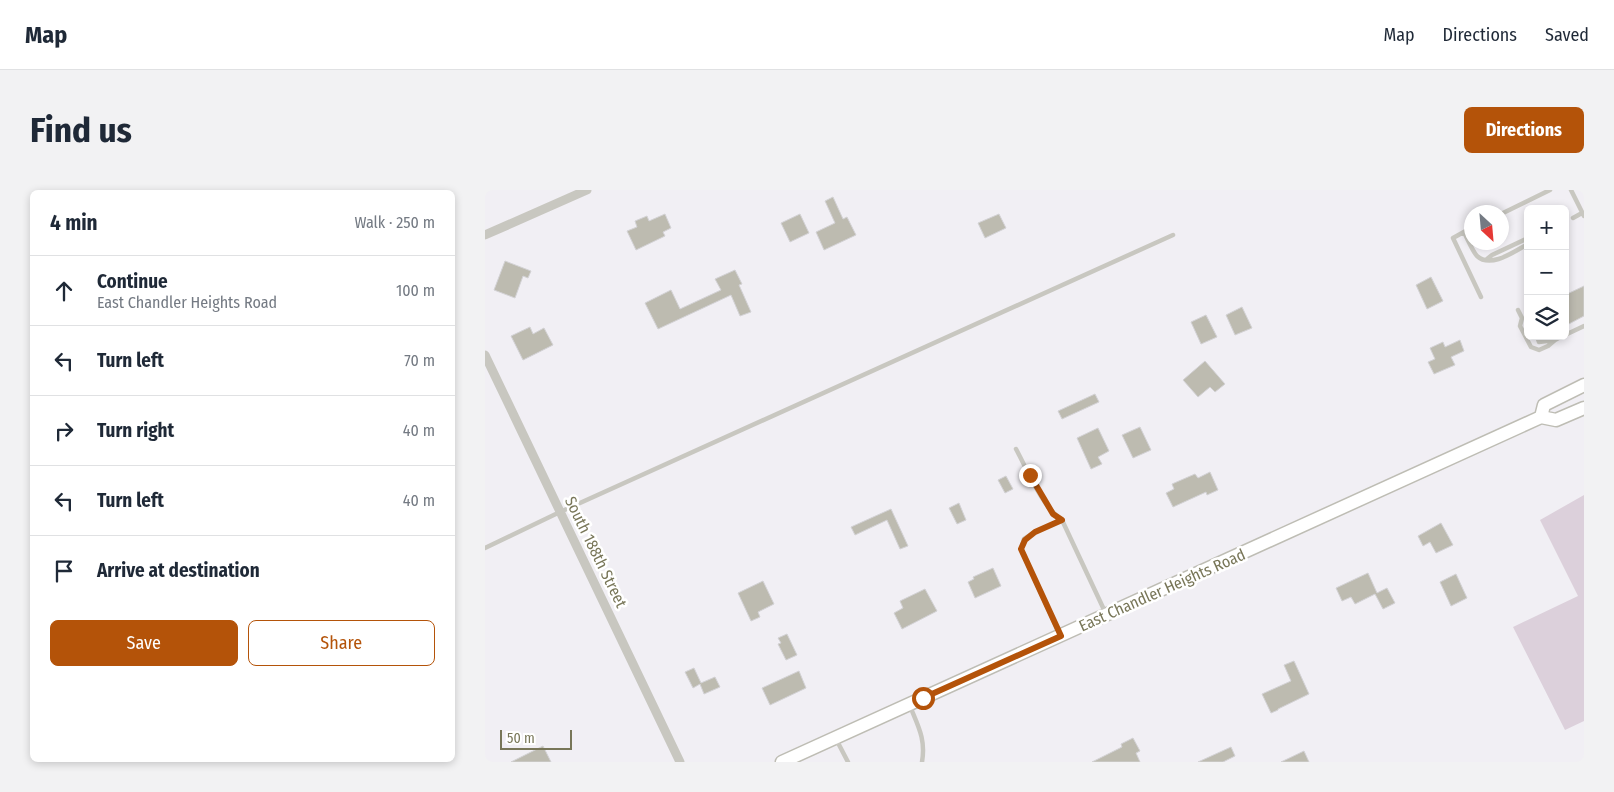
<!DOCTYPE html>
<html lang="en">
<head>
<meta charset="utf-8">
<style>
  :root { --surface:#fff; --page:#f2f2f3; --text:#1f2937; --muted:#747a83; --line:#e0e1e3; --accent:#b45309 }
  body { margin:0; font-family:"Fira Sans Condensed",sans-serif; background:var(--page); color:var(--text) }
  .controls { position:absolute; right:15px; top:15px; display:grid; overflow:hidden; border-radius:8px; box-shadow:0 2px 8px #0003 }
  .controls button { width:45px; height:45px; display:grid; place-items:center; padding:0; border:0; border-bottom:1px solid var(--line); background:var(--surface); color:var(--text); font:25px sans-serif }
  .compass { position:absolute; left:979px; top:15px; width:45px; height:45px; border-radius:50%; background:var(--surface); box-shadow:0 2px 8px #0003; rotate:154deg }
  .scale { position:absolute; left:15px; bottom:12px; width:72px; box-sizing:border-box; padding-left:5px; border:2px solid #787658; border-top:0; font-size:14px; line-height:18px; white-space:nowrap; color:#787658; -webkit-text-stroke:4px #fff; paint-order:stroke }
  .stop { position:absolute; width:15px; height:15px; margin:-11px; border:4px solid #b45309; border-radius:50%; background:#fff }
  .stop.end { background:#b45309; border-color:#fff; box-shadow:0 1px 5px #0008 }
  .list { margin:0; padding:0; list-style:none }
  h2 { display:flex; justify-content:space-between; align-items:center; height:65px; margin:0; padding:0 20px; font-size:21px }
  h2 small { font-size:16px; font-weight:400; color:var(--muted) }
  .list li { display:grid; grid-template-columns:32px 1fr auto; gap:15px; align-items:center; box-sizing:border-box; height:70px; padding:0 20px; border-top:1px solid var(--line) }
  .list b { display:block; font-size:19px; white-space:nowrap }
  .list p { margin:0; font-size:16px; white-space:nowrap; color:var(--muted) }
  .list em { font-size:16px; font-style:normal; color:var(--muted) }
  .actions { display:flex; gap:10px; padding:15px 20px }
  .actions a { flex:1; padding:11px 0; border:1px solid var(--accent); border-radius:8px; text-align:center; font-size:18px; color:var(--accent) }
  .actions .main { background:var(--accent); color:#fff }
  .icon { flex:none; width:28px; height:28px; fill:none; stroke:currentColor; stroke-width:2; stroke-linecap:round; stroke-linejoin:round }
  .map { position:relative; flex:none; width:1099px; height:572px; overflow:hidden; border-radius:8px }
  header { display:flex; align-items:center; gap:30px; box-sizing:border-box; height:70px; padding:0 25px; background:var(--surface); border-bottom:1px solid var(--line) }
  header strong { font-size:24px }
  nav { display:flex; gap:28px; margin-inline-start:auto; font-size:18px }
  .intro { display:flex; align-items:center; justify-content:space-between; box-sizing:border-box; height:120px; padding:0 30px }
  h1 { margin:0; font-size:35px }
  .button { padding:12px 22px; border-radius:8px; background:var(--accent); color:#fff; font-size:18px; font-weight:700 }
  main { display:flex; gap:30px; padding:0 30px }
  aside { flex:1; background:var(--surface); border-radius:8px; box-shadow:0 2px 8px #0003 }
  .map>svg:first-child { display:block }
  .green { fill:#dcd0db }
  .building { fill:#bdbbb0; stroke:#d3d2d5 }
  .lines { fill:none; stroke-linecap:round; stroke-linejoin:round }
  .secondary-casing { stroke:#bebdb4; stroke-width:15 }
  .service { stroke:#c8c7c0; stroke-width:4.5 }
  .minor { stroke:#c8c7c0; stroke-width:9 }
  .secondary { stroke:#fff; stroke-width:12 }
  .route { stroke:#b45309; stroke-width:6 }
  .labels { text-anchor:middle; dominant-baseline:central; stroke-width:5; stroke-linejoin:round; paint-order:stroke }
  .street-label { font-size:16px; fill:#787658; stroke:#fff }
</style>
</head>
<body>
<header>
<strong>Map</strong>
<nav><a>Map</a><a>Directions</a><a>Saved</a></nav>
</header>
<div class="intro"><h1>Find us</h1><a class="button">Directions</a></div>
<main>
<aside>
<h2>4 min<small>Walk · 250 m</small></h2>
<ul class="list">
<li><svg class="icon" aria-label="ahead" viewBox="0 0 24 24"><path d="M12 20V5M6 11l6-6 6 6"/></svg><div><b>Continue</b><p>East Chandler Heights Road</p></div><em>100 m</em></li>
<li><svg class="icon" aria-label="left" viewBox="0 0 24 24"><path d="M17 20v-9H6M10 6l-5 5 5 5"/></svg><div><b>Turn left</b></div><em>70 m</em></li>
<li><svg class="icon" aria-label="right" viewBox="0 0 24 24"><path d="M7 20v-9h11M14 6l5 5-5 5"/></svg><div><b>Turn right</b></div><em>40 m</em></li>
<li><svg class="icon" aria-label="left" viewBox="0 0 24 24"><path d="M17 20v-9H6M10 6l-5 5 5 5"/></svg><div><b>Turn left</b></div><em>40 m</em></li>
<li><svg class="icon" aria-label="arrive" viewBox="0 0 24 24"><path d="M6 21V4h12l-3 4 3 4H6"/></svg><div><b>Arrive at destination</b></div></li>
</ul>
<div class="actions"><a class="main">Save</a><a>Share</a></div>
</aside>
<div class="map">
<svg width="1099" height="572" viewBox="0 0 1099 572">
  <rect width="100%" height="100%" fill="#f1eff4"/>
  <path class="green" d="M 1099,305 L 1099,531 L 1080,540 L 1028,437 L 1093,406 L 1055,330 Z"/>
  <path class="building" d="M 348,7 L 358,29 L 362,27 L 371,45 L 339,60 L 331,42 L 350,33 L 340,11 Z
    M 180,24 L 186,38 L 178,42 L 180,46 L 151,60 L 142,41 L 152,37 L 150,31 L 162,26 L 164,31 Z
    M 315,24 L 324,43 L 305,52 L 296,33 Z
    M 514,24 L 521,38 L 500,48 L 493,33 Z
    M 20,71 L 46,81 L 43,88 L 38,86 L 30,108 L 9,100 Z
    M 250,80 L 257,94 L 254,95 L 266,122 L 255,126 L 246,105 L 173,139 L 160,113 L 186,100 L 195,119 L 236,100 L 230,89 Z
    M 946,87 L 958,111 L 942,119 L 931,95 Z
    M 1099,96 L 1099,126 L 1080,136 L 1080,105 Z
    M 757,117 L 767,138 L 750,145 L 741,125 Z
    M 721,125 L 732,147 L 716,154 L 706,132 Z
    M 45,137 L 48,144 L 59,138 L 68,155 L 38,170 L 26,146 Z
    M 975,150 L 979,161 L 966,167 L 970,175 L 949,184 L 943,172 L 950,169 L 945,158 L 958,152 L 960,157 Z
    M 720,171 L 740,194 L 730,202 L 725,197 L 713,207 L 698,190 Z
    M 610,204 L 614,212 L 577,229 L 573,221 Z
    M 655,237 L 666,260 L 648,268 L 637,245 Z
    M 613,238 L 624,261 L 613,267 L 617,274 L 606,279 L 592,248 Z
    M 725,282 L 733,300 L 722,305 L 721,302 L 688,317 L 681,303 L 689,299 L 687,294 L 710,284 L 713,288 Z
    M 521,286 L 528,299 L 520,303 L 513,290 Z
    M 474,313 L 481,330 L 472,334 L 464,318 Z
    M 406,319 L 423,356 L 415,359 L 402,330 L 370,345 L 366,337 Z
    M 956,333 L 968,355 L 951,363 L 945,352 L 938,356 L 933,346 Z
    M 508,378 L 516,396 L 490,408 L 483,392 L 489,389 L 488,387 Z
    M 883,383 L 892,403 L 902,398 L 910,413 L 898,419 L 890,404 L 870,414 L 866,407 L 857,411 L 851,398 Z
    M 971,384 L 982,408 L 966,416 L 955,392 Z
    M 278,391 L 289,414 L 273,422 L 275,427 L 266,431 L 253,403 Z
    M 440,399 L 452,421 L 417,439 L 409,423 L 418,418 L 415,411 Z
    M 302,444 L 312,465 L 301,470 L 293,454 L 296,453 L 293,448 Z
    M 809,471 L 824,504 L 793,519 L 793,520 L 786,523 L 777,504 L 806,491 L 799,475 Z
    M 209,478 L 216,493 L 230,487 L 235,497 L 219,504 L 215,494 L 208,498 L 200,482 Z
    M 314,481 L 321,498 L 285,515 L 277,498 Z
    M 648,548 L 655,561 L 651,563 L 655,572 L 607,572 L 637,557 L 636,554 Z
    M 58,556 L 66,572 L 26,572 Z
    M 746,557 L 750,566 L 738,572 L 713,572 Z
    M 819,561 L 824,572 L 796,572 Z"/>
  <g class="lines">
    <defs>
      <path id="secondary" d="M 1056,227 L 1059,215 L 1099,195
        M 297,572 L 1056,227 L 1071,230 L 1099,218"/>
    </defs>
    <use href="#secondary" class="secondary-casing"/>
    <path class="service" d="M 1086,0 L 1099,26
      M 1016,24 L 1065,0
      M 1088,28 L 1097,23
      M 986,38 L 968,48 L 996,107
      M 979,42 C 982,48 988,62 992,66 C 1006,79 1030,61 1043,54
      M 1002,69 L 1007,65 L 1043,48
      M 1033,120 L 1037,128 L 1035,136 L 1046,157 L 1054,160 L 1063,156 L 1070,150
      M 1080,145 L 1099,136
      M 1052,146 L 1054,152 L 1070,150 L 1077,146
      M 531,259 C 543,281 557,317 577,330 L 621,424
      M 0,358 L 75,322 L 688,45
      M 575,445 L 536,359 L 539,349 L 550,342 L 577,330
      M 425,516 C 433,536 441,549 437,572
      M 351,549 L 363,572"/>
    <path class="minor" d="M 0,45 L 102,0
      M 0,165 L 195,572"/>
    <use href="#secondary" class="secondary"/>
  </g>
  <g class="lines">
    <path class="route" d="M 438,508 L 576,446 L 536,359 L 540,350 L 550,342 L 577,330 L 568,324 L 545,285"/>
  </g>
  <g class="labels">
    <g class="street-label">
      <text transform="translate(111 362) rotate(64)">South 188th Street</text>
      <text transform="translate(677 400) rotate(-24)">East Chandler Heights Road</text>
    </g>
  </g>
</svg>
<div class="controls">
<button>+</button>
<button>−</button>
<button><svg class="icon" aria-label="layers" viewBox="0 0 24 24"><path d="M12 4l9 5-9 5-9-5zM3 14l9 5 9-5"/></svg></button>
</div>
<svg class="compass" viewBox="-18 -18 36 36"><path d="M0-13l5 13h-10z" fill="#e53935"/><path d="M0 13l5-13h-10z" fill="#747a83"/></svg>
<div class="scale">50 m</div>
<div class="stop" style="left:438px;top:508px"></div>
<div class="stop end" style="left:545px;top:285px"></div>
</div>
</main>
</body>
</html>
